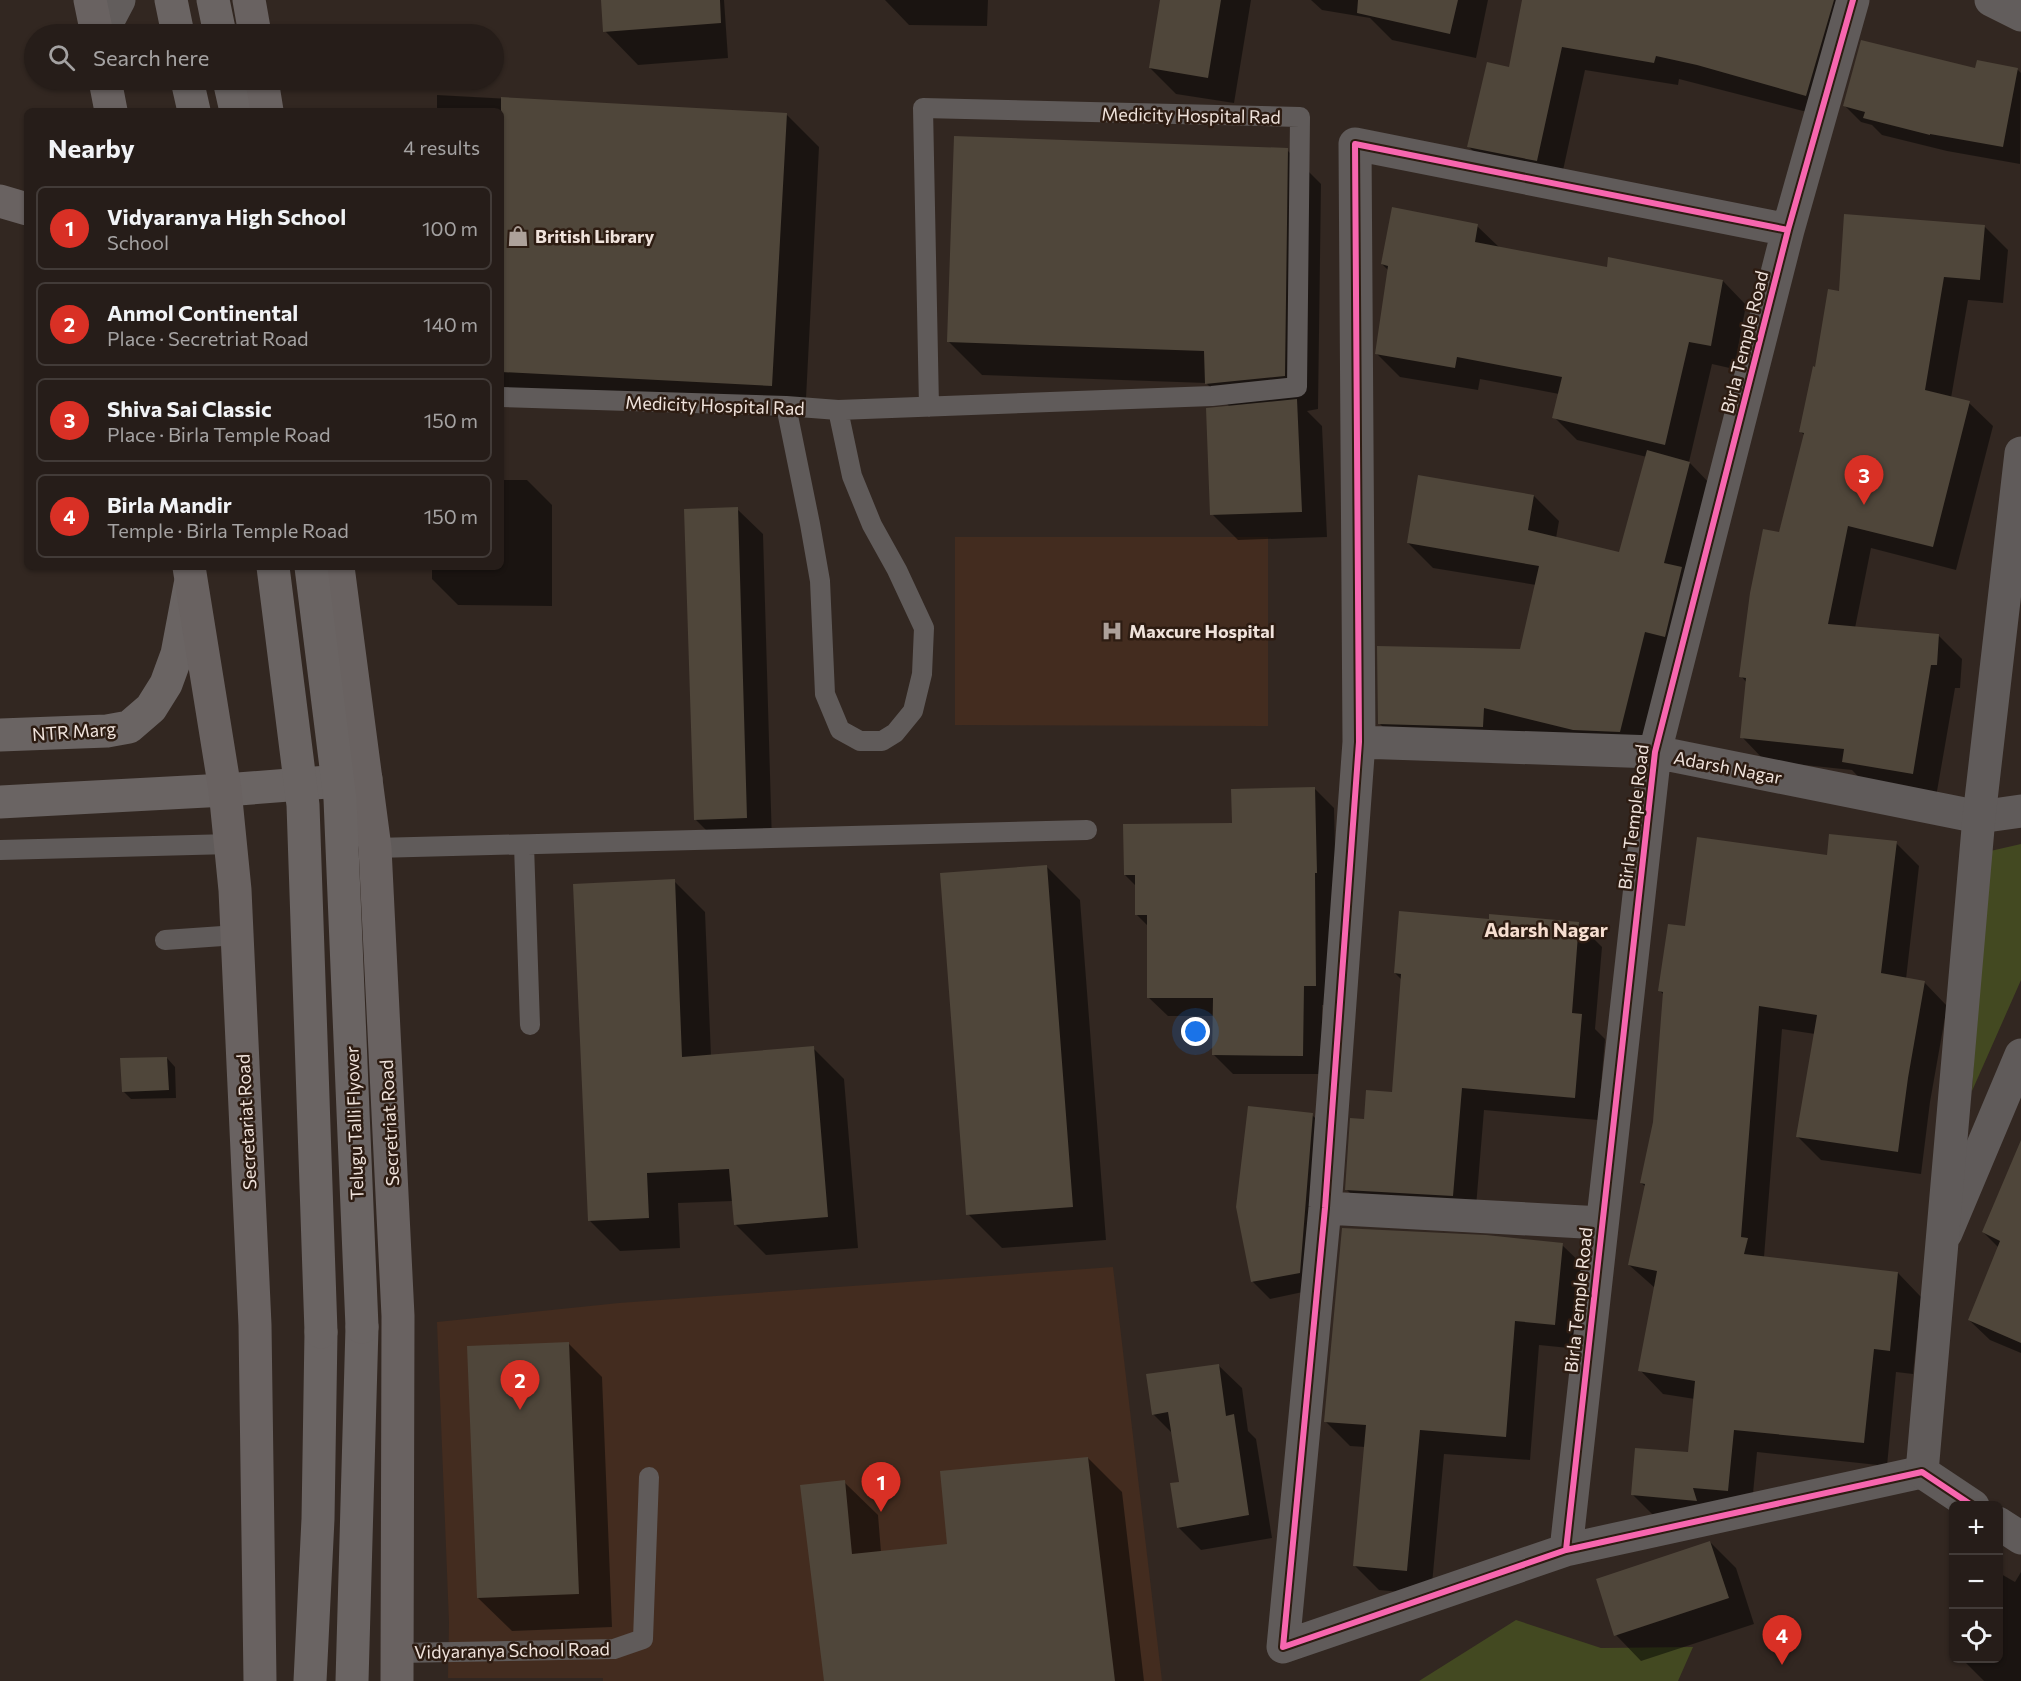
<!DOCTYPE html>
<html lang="en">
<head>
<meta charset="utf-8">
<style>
  :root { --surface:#261d19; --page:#2e2622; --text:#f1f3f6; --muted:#a4a2a2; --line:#423b38; --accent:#d93025 }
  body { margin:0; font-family:Commissioner,sans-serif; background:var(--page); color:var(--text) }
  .controls { position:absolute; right:18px; bottom:18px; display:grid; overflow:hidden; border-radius:9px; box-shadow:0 2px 4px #0004 }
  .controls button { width:54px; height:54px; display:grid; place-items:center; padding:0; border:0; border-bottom:2px solid var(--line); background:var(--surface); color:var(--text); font:30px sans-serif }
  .you { position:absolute; left:1196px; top:1032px; width:21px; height:21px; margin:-15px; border:4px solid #fff; border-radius:50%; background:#1a73e8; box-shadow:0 0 0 9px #1a73e833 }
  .badge { display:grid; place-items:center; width:39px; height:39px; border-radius:50%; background:var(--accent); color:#fff; font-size:20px; font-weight:700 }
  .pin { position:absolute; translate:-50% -50px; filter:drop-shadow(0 2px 3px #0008) }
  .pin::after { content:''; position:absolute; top:32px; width:21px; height:18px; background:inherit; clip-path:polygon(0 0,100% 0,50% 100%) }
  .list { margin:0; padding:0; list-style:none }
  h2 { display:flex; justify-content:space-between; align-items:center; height:78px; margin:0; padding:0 24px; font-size:26px }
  h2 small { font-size:20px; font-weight:400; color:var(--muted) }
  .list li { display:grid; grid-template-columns:39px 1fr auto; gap:18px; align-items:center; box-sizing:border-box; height:84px; margin:0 12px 12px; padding:0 12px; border:2px solid var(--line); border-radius:9px }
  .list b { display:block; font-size:22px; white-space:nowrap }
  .list p { margin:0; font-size:20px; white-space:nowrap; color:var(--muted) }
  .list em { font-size:20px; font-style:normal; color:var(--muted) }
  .icon { flex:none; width:33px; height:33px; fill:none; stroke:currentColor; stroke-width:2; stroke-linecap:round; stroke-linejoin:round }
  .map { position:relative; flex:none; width:2021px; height:1681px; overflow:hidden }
  .search { position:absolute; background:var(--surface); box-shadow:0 2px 4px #0004; left:24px; top:24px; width:480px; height:66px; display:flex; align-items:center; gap:15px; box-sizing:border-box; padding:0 21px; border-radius:33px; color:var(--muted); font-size:22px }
  .panel { position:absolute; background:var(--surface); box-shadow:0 2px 4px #0004; left:24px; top:108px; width:480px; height:462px; border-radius:9px }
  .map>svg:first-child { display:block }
  .built { fill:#432c1f }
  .green { fill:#434921 }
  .shadow { fill:#0007 }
  .building { fill:#4f463a }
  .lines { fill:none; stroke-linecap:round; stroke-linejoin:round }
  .service { stroke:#605b5a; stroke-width:20 }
  .minor { stroke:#605b5a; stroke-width:33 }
  .tertiary { stroke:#605b5a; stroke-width:33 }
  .secondary { stroke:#625d5c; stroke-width:33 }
  .primary { stroke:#6a6463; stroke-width:33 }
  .trunk { stroke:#696261; stroke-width:33 }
  .primary-bridge { stroke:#6a6463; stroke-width:33 }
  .cycleway-casing { stroke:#2d1c12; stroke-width:10 }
  .cycleway { stroke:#f766af; stroke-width:6 }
  .labels { text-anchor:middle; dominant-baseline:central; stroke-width:5; stroke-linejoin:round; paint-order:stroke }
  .street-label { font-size:18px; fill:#efe2db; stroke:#2d1c12 }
  .poi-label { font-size:18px; font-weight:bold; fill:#efe2db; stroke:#2d1c12; text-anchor:start }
  .neighbourhood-label { font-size:20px; font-weight:bold; fill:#f6ded0; stroke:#2d1c12 }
</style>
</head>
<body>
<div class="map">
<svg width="2021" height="1681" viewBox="0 0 2021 1681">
  <rect width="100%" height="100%" fill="#322721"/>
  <path class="built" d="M 955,537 L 1268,537 L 1268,726 L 955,725 Z
    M 1113,1267 L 1162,1681 L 603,1681 L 603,1678 L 448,1678 L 449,1622 L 437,1322 L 619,1303 Z"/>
  <path class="green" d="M 2021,844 L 2021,980 L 1972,1091 L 1986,852 Z
    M 1516,1620 L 1601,1648 L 1693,1647 L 1678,1681 L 1419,1681 Z"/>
  <path class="shadow" d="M 603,0 L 724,0 L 728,58 L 638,65 L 605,31 Z
    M 885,0 L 988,0 L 987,26 L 909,25 Z
    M 1162,0 L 1251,0 L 1234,103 L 1176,94 L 1150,68 Z
    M 1311,0 L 1488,0 L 1476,58 L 1392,40 L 1370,18 L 1322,10 Z
    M 1524,0 L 1836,0 L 1857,21 L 1830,118 L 1679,79 L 1678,85 L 1585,70 L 1560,184 L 1492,170 L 1469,147 L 1511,69 Z
    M 1976,70 L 2018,70 L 2021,73 L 2020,164 L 1947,151 L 1882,135 L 1872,125 L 1861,122 L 1844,105 Z
    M 437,95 L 786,114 L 819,147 L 805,418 L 501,402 L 501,111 L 437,111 Z
    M 1287,150 L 1321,184 L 1318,409 L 1307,411 L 1322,426 L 1327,537 L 1238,540 L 1212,514 L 1230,407 L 1206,383 L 982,375 L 948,341 Z
    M 1477,226 L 1500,248 L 1608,269 L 1723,281 L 1746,305 L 1734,369 L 1712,364 L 1689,462 L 1714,488 L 1645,756 L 1404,748 L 1379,723 L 1521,650 L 1536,585 L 1433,568 L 1408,543 L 1534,496 L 1559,521 L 1556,538 L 1620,554 L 1647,457 L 1577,440 L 1554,417 L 1559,394 L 1480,379 L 1478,390 L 1400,377 L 1377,354 L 1389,271 L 1382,264 Z
    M 1984,226 L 2008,250 L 2003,303 L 1968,300 L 1951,398 L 1969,403 L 1993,426 L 1956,570 L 1871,548 L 1855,628 L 1938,635 L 1962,659 L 1960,688 L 1955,688 L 1936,797 L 1867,786 L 1852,770 L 1765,761 L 1742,737 L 1747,683 L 1741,676 L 1805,436 L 1801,432 L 1816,369 L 1840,293 Z
    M 501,480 L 527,480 L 552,505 L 552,606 L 458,605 L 432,579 L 432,567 L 501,567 Z
    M 737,509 L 763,534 L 772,843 L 721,845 L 695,819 Z
    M 1315,789 L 1334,808 L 1336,891 L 1334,1005 L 1322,1005 L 1322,1074 L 1233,1074 L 1214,1055 L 1214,1016 L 1168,1016 L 1148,997 L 1149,927 L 1136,914 L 1136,886 L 1125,875 Z
    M 1896,843 L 1919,866 L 1906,979 L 1924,982 L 1947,1006 L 1930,1102 L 1921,1174 L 1821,1160 L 1798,1137 L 1815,1034 L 1782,1029 L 1764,1257 L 1898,1273 L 1921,1297 L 1913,1374 L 1896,1372 L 1887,1466 L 1757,1452 L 1751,1514 L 1656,1518 L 1633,1495 L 1690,1454 L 1695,1399 L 1663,1394 L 1640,1370 L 1655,1288 L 1629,1265 L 1646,1187 L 1641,1183 L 1654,1123 L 1664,995 L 1660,991 L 1686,928 L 1828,857 Z
    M 1046,866 L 1080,900 L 1106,1240 L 1002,1248 L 968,1214 Z
    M 674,881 L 705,912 L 711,1056 L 813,1048 L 844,1079 L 858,1248 L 766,1255 L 735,1224 L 733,1201 L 678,1203 L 680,1248 L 620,1251 L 589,1220 Z
    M 1490,921 L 1579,924 L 1602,947 L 1595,1029 L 1605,1039 L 1598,1120 L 1484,1110 L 1475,1219 L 1370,1213 L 1347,1190 L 1365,1121 L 1394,1094 L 1402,980 L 1395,973 Z
    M 167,1058 L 175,1067 L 176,1098 L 131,1099 L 123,1091 Z
    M 1312,1115 L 1330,1132 L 1317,1289 L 1270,1299 L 1253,1282 L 1238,1207 Z
    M 2021,1181 L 2021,1353 L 1990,1340 L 1969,1320 L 1999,1248 L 1983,1232 Z
    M 1562,1245 L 1587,1269 L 1579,1349 L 1539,1345 L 1530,1460 L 1444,1454 L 1431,1595 L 1379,1590 L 1355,1566 L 1365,1447 L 1350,1446 L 1325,1421 Z
    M 568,1343 L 602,1377 L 612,1627 L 512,1631 L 478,1598 Z
    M 1218,1365 L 1242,1388 L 1248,1431 L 1256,1439 L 1272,1538 L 1201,1550 L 1178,1527 L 1181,1483 L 1173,1434 L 1153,1414 Z
    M 1088,1458 L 1122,1492 L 1144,1681 L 826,1681 L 844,1482 L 878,1515 L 881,1552 L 948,1546 Z
    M 1710,1542 L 1736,1568 L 1754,1624 L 1641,1661 L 1616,1635 Z
    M 2021,1572 L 2021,1681 L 1984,1681 L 1961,1658 L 1998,1658 L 1998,1580 L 2001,1574 L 2015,1582 Z"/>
  <path class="building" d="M 601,0 L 720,0 L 721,23 L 603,32 Z
    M 1160,0 L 1221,0 L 1208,78 L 1149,68 Z
    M 1358,0 L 1458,0 L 1450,34 L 1357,13 Z
    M 1522,0 L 1834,0 L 1806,96 L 1697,65 L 1656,56 L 1654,63 L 1562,47 L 1537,161 L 1467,147 L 1487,62 L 1509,67 Z
    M 1861,40 L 1975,68 L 1977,60 L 2018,68 L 2003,147 L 1930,134 L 1930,135 L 1863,118 L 1865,112 L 1843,106 Z
    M 501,97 L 787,113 L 772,386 L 501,372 Z
    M 954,136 L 1288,148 L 1285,376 L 1205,384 L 1204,351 L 947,342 Z
    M 1392,207 L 1478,224 L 1475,242 L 1607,267 L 1608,257 L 1723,280 L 1711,346 L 1689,342 L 1665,445 L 1552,418 L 1562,377 L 1457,357 L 1455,368 L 1375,354 L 1388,266 L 1381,264 Z
    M 1844,214 L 1985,225 L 1980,280 L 1944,277 L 1925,390 L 1970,401 L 1933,547 L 1848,526 L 1828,624 L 1939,634 L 1937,665 L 1931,665 L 1913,774 L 1842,762 L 1844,749 L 1740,738 L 1746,678 L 1739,677 L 1750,593 L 1763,529 L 1779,532 L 1804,433 L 1799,432 L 1813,366 L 1815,367 L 1828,289 L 1839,291 Z
    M 1297,399 L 1302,512 L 1210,515 L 1206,408 Z
    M 1647,450 L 1690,462 L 1664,563 L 1682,567 L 1665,637 L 1645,632 L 1620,732 L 1573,730 L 1484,708 L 1483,727 L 1378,724 L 1377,646 L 1520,649 L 1539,566 L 1407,543 L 1418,475 L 1534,495 L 1528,530 L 1619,552 Z
    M 738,507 L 747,818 L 694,820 L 684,509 Z
    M 1315,787 L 1317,873 L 1315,873 L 1316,986 L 1304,986 L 1303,1056 L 1212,1055 L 1213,998 L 1147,998 L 1147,915 L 1135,915 L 1135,875 L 1124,875 L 1123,824 L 1232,823 L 1231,789 Z
    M 1829,834 L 1897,841 L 1881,973 L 1925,981 L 1908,1078 L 1898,1152 L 1796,1137 L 1817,1015 L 1759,1006 L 1741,1237 L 1748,1238 L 1744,1254 L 1898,1272 L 1890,1351 L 1874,1349 L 1864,1443 L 1734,1430 L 1728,1491 L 1693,1488 L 1697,1501 L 1631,1495 L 1635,1448 L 1688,1452 L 1695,1381 L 1638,1371 L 1657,1271 L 1628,1265 L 1645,1184 L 1640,1183 L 1653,1122 L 1663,992 L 1658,991 L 1668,924 L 1685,926 L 1697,837 L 1827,855 Z
    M 1047,865 L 1073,1207 L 966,1215 L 940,873 Z
    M 675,879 L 682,1057 L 814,1046 L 828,1217 L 734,1225 L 729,1169 L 647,1173 L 649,1218 L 588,1221 L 573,884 Z
    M 1399,911 L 1489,919 L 1489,914 L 1579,922 L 1572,1013 L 1582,1014 L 1575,1098 L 1462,1088 L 1453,1196 L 1345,1190 L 1350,1118 L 1364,1119 L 1366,1090 L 1392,1092 L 1401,974 L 1394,973 Z
    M 167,1057 L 169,1090 L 122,1092 L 120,1058 Z
    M 1248,1106 L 1313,1113 L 1300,1273 L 1251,1282 L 1236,1207 Z
    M 2021,1140 L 2021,1343 L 1968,1320 L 2000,1241 L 1982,1232 Z
    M 1342,1228 L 1486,1235 L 1563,1243 L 1555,1325 L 1515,1321 L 1506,1437 L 1420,1430 L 1407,1571 L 1353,1566 L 1366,1425 L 1324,1422 Z
    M 569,1342 L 579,1594 L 477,1598 L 467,1346 Z
    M 1219,1364 L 1226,1416 L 1234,1414 L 1249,1515 L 1177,1528 L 1170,1483 L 1179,1482 L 1168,1412 L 1152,1415 L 1146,1374 Z
    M 1088,1457 L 1115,1681 L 824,1681 L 800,1485 L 845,1480 L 852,1554 L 947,1544 L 940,1471 Z
    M 1710,1541 L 1729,1598 L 1614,1636 L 1596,1579 Z"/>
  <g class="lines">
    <path class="service" d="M 501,397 L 786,406 L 838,410 L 1212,396 L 1297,387 L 1300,117 L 923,108 L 929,407
      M 786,406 L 810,524 L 820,581 L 825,694 L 840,730 L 860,741 L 882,741 L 895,733 L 913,711 L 922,674 L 924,628 L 897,570 L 872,525 L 852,476 L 838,410
      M 524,845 L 530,1025
      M 375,848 L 1087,830
      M 0,850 L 231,844
      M 165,940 L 237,935
      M 398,1653 L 614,1649 L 643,1639 L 649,1477"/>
    <path class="minor" d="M 1788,230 L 1355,144 L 1359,742 L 1325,1208 L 1283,1647 L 1566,1550 L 1922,1472
      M 1359,742 L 1655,752 L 1979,817 L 2021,811
      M 1325,1208 L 1602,1223
      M 1946,1233 L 2021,1055
      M 1566,1550 L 1655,752 L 1788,230 L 1853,0"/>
    <path class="tertiary" d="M 1973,1506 L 1922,1472 L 1979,817 L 2021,453
      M 1998,1523 L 2021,1538"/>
    <path class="secondary" d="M 1991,0 L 2021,15
      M 101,34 L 119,0"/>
    <path class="primary" d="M 171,0 L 178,34
      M 213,0 L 220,34
      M 187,80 L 194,111
      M 229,80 L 236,111
      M 0,735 L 107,731 L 129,727 L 151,708 L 166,684 L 177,654 L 190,585
      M 0,802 L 225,790 L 366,779
      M 310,1681 L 318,1519 L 321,1332
      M 352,1681 L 362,1327"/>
    <path class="trunk" d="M 90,0 L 97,34
      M 249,0 L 255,34
      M 105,80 L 111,111
      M 262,80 L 267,111
      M 0,201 L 27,209
      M 189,567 L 225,790 L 235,890 L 255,1325 L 260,1681
      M 338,567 L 375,848 L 398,1316 L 397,1681"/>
    <path class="primary-bridge" d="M 273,567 L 303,805 L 321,1332
      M 311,567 L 340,799 L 362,1327"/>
    <defs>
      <path id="cycleway" d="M 1788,230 L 1355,144 L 1359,742 L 1325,1208 L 1283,1647 L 1566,1550 L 1922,1472 L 1973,1506
        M 1566,1550 L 1655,752 L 1788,230 L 1853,0"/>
    </defs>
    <use href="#cycleway" class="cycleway-casing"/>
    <use href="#cycleway" class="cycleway"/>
  </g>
  <defs>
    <symbol id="shop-bare" viewBox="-9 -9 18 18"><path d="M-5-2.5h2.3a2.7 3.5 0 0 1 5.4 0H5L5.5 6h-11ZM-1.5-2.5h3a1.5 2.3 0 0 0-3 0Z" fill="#ada19a" stroke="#2d1c12" stroke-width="2.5" paint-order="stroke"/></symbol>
    <symbol id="hospital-bare" viewBox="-9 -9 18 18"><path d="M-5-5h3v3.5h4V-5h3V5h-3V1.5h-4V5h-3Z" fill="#ada19a" stroke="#2d1c12" stroke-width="2.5" paint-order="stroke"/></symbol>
  </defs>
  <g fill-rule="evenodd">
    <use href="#shop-bare" x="503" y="221" width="30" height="30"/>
    <use href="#hospital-bare" x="1097" y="616" width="30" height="30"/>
  </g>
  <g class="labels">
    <g class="street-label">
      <text transform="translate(1191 115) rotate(1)">Medicity Hospital Rad</text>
      <text transform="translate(1744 342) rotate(-76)">Birla Temple Road</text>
      <text transform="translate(715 405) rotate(2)">Medicity Hospital Rad</text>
      <text transform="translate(74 731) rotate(-4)">NTR Marg</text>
      <text transform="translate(1728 767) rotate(11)">Adarsh Nagar</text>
      <text transform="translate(1633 817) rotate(-83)">Birla Temple Road</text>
      <text transform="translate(246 1122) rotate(-93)">Secretariat Road</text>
      <text transform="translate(354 1123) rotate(-92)">Telugu Talli Flyover</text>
      <text transform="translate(389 1123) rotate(-93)">Secretriat Road</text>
      <text transform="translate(1578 1300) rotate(-84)">Birla Temple Road</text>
      <text transform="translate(512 1650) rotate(-1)">Vidyaranya School Road</text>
    </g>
    <g class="poi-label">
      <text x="535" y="236">British Library</text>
      <text x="1129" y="631">Maxcure Hospital</text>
    </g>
    <g class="neighbourhood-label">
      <text x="1546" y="929">Adarsh Nagar</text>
    </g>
  </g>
</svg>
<div class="controls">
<button>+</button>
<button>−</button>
<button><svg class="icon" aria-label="locate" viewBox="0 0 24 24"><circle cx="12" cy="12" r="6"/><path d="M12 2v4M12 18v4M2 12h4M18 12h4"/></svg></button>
</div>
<div class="you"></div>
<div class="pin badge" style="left:881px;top:1512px">1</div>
<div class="pin badge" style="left:520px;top:1410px">2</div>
<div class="pin badge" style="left:1864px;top:505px">3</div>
<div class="pin badge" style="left:1782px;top:1665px">4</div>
<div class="search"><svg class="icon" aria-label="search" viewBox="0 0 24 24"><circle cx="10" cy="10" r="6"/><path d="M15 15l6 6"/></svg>Search here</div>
<section class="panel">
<h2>Nearby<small>4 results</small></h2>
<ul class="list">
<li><span class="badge">1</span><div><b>Vidyaranya High School</b><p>School</p></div><em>100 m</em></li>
<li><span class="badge">2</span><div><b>Anmol Continental</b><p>Place · Secretriat Road</p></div><em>140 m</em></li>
<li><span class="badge">3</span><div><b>Shiva Sai Classic</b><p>Place · Birla Temple Road</p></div><em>150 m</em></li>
<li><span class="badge">4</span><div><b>Birla Mandir</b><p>Temple · Birla Temple Road</p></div><em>150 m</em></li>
</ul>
</section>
</div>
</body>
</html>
